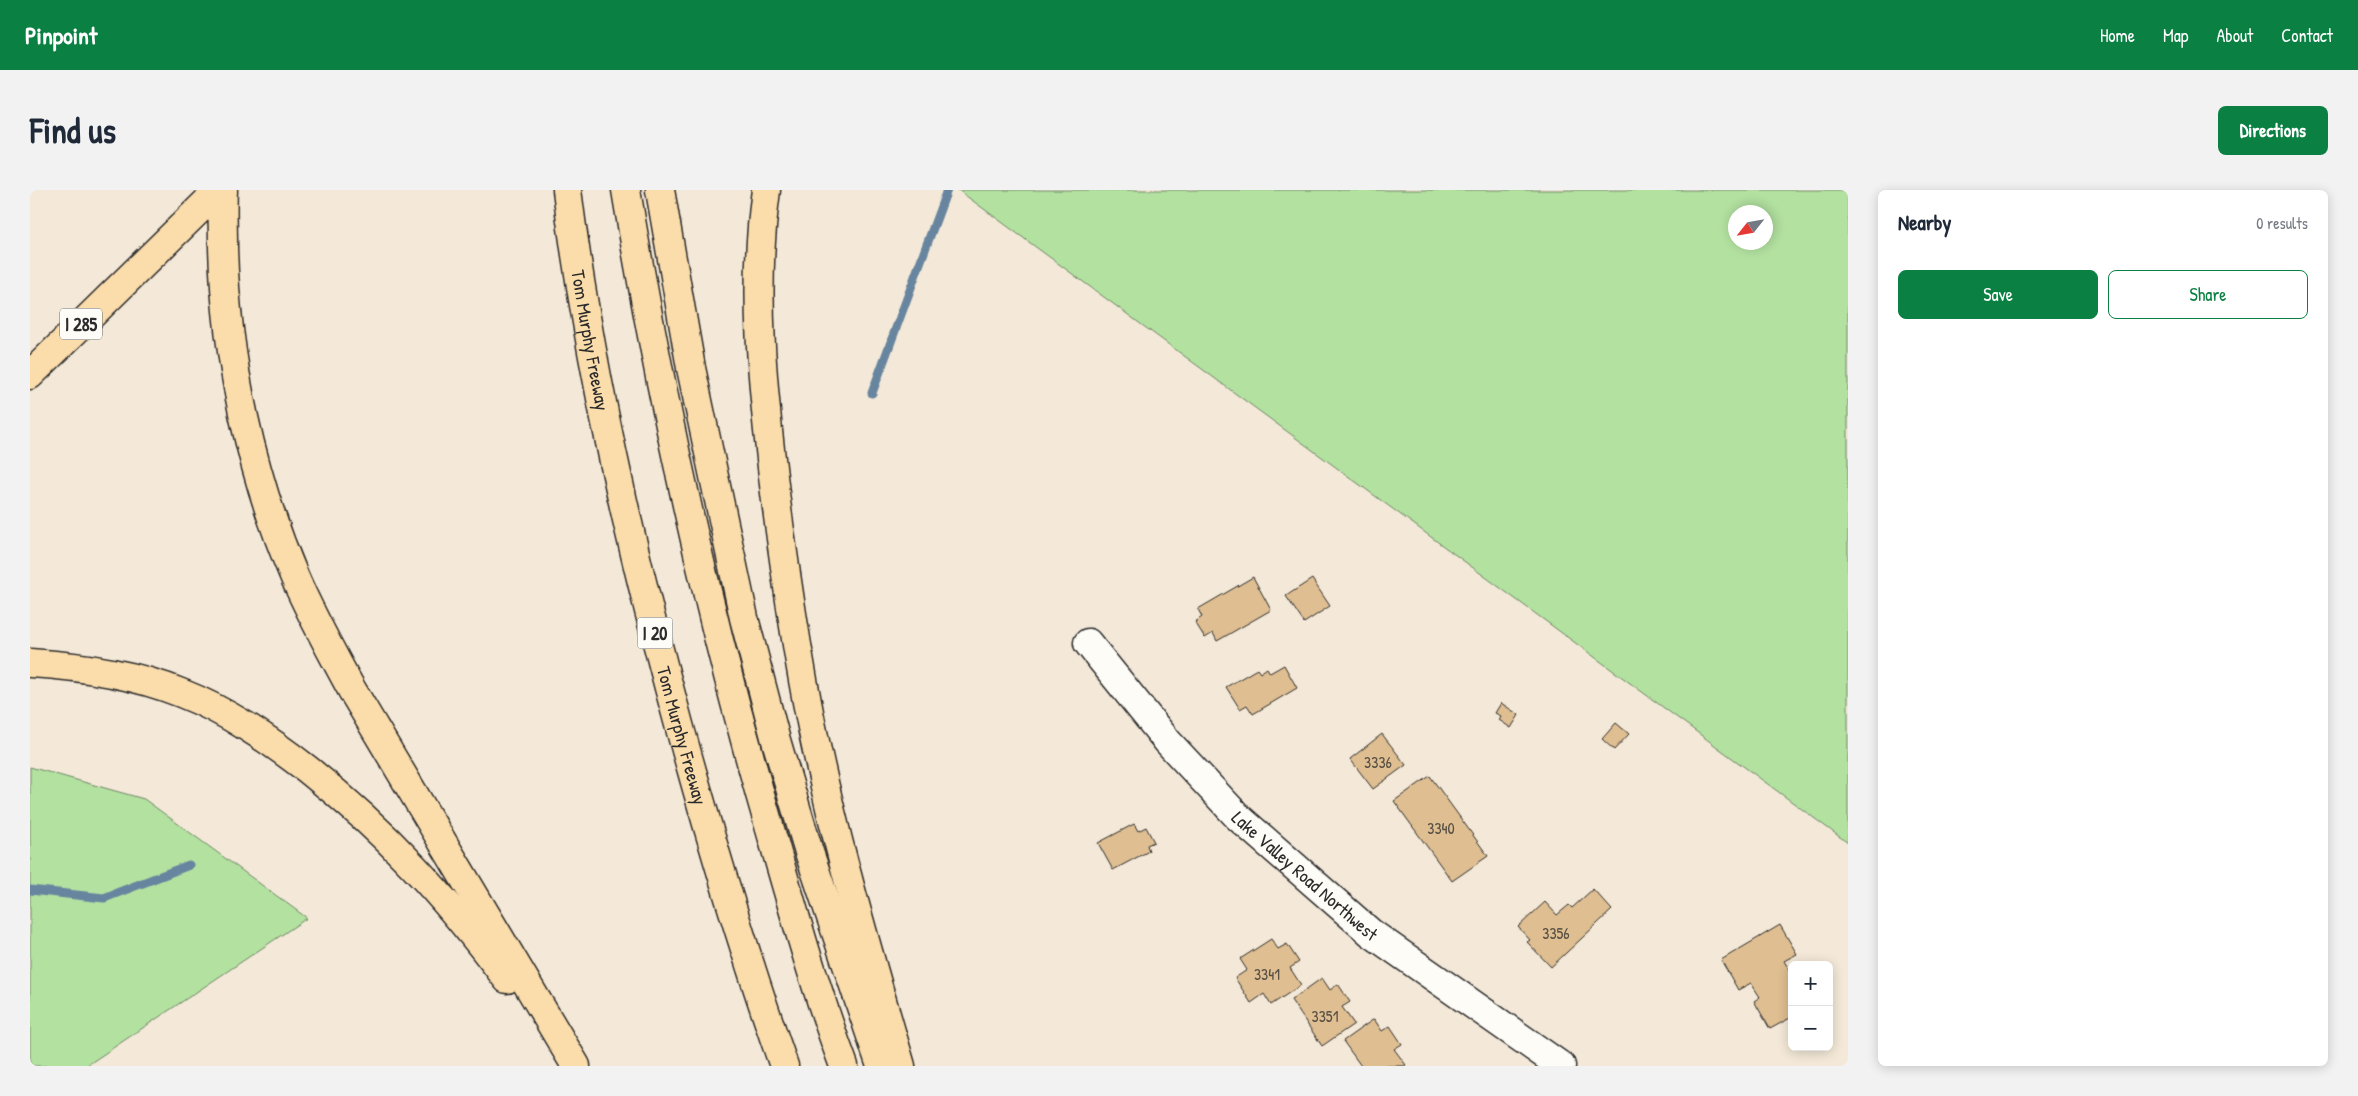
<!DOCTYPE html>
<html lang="en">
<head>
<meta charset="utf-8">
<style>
  :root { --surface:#fff; --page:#f2f2f3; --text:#1f2937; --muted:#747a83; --line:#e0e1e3; --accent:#0b8043 }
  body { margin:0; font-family:"Patrick Hand",sans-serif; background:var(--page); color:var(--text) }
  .controls { position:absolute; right:15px; bottom:15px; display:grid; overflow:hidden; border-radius:8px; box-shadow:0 2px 12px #0003 }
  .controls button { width:45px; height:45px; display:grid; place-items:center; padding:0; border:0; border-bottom:1px solid var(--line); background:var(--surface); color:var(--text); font:25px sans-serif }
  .compass { position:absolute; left:1698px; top:15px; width:45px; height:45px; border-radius:50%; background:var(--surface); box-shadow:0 2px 12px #0003; rotate:239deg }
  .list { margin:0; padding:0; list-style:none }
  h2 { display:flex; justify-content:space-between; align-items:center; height:65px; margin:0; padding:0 20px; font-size:21px }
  h2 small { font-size:16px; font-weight:400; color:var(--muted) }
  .actions { display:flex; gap:10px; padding:15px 20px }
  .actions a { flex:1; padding:11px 0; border:1px solid var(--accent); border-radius:8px; text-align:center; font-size:18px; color:var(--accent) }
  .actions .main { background:var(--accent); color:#fff }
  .map { position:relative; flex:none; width:1818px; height:876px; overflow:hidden; border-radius:8px }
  header { display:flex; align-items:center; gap:30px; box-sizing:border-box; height:70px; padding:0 25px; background:var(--accent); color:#fff }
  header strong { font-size:24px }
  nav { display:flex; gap:28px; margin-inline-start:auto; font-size:18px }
  .intro { display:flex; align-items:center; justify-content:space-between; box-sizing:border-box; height:120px; padding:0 30px }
  h1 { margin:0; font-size:35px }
  .button { padding:12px 22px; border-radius:8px; background:var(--accent); color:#fff; font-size:18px; font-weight:700 }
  main { display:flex; gap:30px; padding:0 30px }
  aside { flex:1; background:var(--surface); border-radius:8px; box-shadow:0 2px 12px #0003 }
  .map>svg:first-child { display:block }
  .green { fill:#b2e1a0; stroke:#6e8666; fill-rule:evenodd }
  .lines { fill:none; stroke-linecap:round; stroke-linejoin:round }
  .stream { stroke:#68859f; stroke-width:9 }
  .building { fill:#dfbe91; stroke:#2b2b2b }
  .minor-casing { stroke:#2b2b2b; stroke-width:31 }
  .highway-casing { stroke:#2b2b2b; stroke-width:31 }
  .minor { stroke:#fdfcf7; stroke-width:28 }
  .highway { stroke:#fbdcab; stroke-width:28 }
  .labels { text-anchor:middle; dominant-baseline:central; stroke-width:5; stroke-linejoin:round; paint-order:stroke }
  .number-label { font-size:16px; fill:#585044 }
  .shield { fill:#fdfcf7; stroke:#6a6a68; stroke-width:1 }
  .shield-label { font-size:18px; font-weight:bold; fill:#2b2b2b }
  .street-label { font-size:19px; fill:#2b2b2b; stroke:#fdfcf7 }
</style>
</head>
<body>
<header>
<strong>Pinpoint</strong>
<nav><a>Home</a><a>Map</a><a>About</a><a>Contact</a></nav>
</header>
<div class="intro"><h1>Find us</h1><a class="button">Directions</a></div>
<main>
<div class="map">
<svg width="1818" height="876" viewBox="0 0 1818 876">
  <rect width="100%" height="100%" fill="#f4e9d8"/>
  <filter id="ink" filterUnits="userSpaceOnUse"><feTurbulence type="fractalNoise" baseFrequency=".02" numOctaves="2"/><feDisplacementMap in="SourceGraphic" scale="10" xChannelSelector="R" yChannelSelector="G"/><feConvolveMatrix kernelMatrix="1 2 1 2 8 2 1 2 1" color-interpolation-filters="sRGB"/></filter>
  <g filter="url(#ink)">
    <path class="green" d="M 928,0 L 1818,0 L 1818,653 ZM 1706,22 L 1736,22 L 1736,52 L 1706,52 Z
      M 0,577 L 114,609 L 277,728 L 56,876 L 0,876 Z"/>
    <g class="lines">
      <path class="stream" d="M 842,203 L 917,0
        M 0,700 L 74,708 L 159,675"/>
    </g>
    <path class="building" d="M 1223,387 L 1241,420 L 1187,451 L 1183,443 L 1175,448 L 1165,432 L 1172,427 L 1168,419 Z
      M 1282,389 L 1300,416 L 1274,433 L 1256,406 Z
      M 1254,475 L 1267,498 L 1223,524 L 1217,515 L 1210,519 L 1196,497 L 1227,479 L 1230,483 L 1237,478 L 1240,483 Z
      M 1471,513 L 1489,525 L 1481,538 L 1469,530 L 1471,526 L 1465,523 Z
      M 1586,533 L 1599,544 L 1584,560 L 1572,549 Z
      M 1352,544 L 1376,575 L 1343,599 L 1320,569 Z
      M 1400,586 L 1458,666 L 1422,691 L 1364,611 Z
      M 1104,634 L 1108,641 L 1116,637 L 1124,652 L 1117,655 L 1119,661 L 1083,680 L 1068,653 Z
      M 1563,699 L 1582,720 L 1521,777 L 1497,752 L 1500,750 L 1488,737 L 1515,712 L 1527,725 L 1539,715 L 1542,718 Z
      M 1750,735 L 1767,764 L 1754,771 L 1762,784 L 1762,827 L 1740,839 L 1724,811 L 1730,807 L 1721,793 L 1708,800 L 1691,770 Z
      M 1241,749 L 1248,759 L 1257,754 L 1269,772 L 1260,778 L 1271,795 L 1241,815 L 1234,804 L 1221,813 L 1205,788 L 1217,780 L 1210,769 Z
      M 1292,788 L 1300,800 L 1308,794 L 1320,812 L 1312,817 L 1324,834 L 1292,856 L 1261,810 Z
      M 1344,829 L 1352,841 L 1360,836 L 1372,854 L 1364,859 L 1376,875 L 1374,876 L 1331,876 L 1313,851 Z"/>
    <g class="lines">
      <defs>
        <g id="minor">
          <path id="s1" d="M 1058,453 L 1138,552 L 1208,627 L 1341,743 L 1531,876"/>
        </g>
        <g id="highway">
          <path d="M 193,0 C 192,19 193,38 193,57 C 196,169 221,285 265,388 C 282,427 302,463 322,500 L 546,876"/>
          <path id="s2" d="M 537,0 C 560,183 602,364 651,542 C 682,654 715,766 754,876"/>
          <path d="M 596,0 C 632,218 680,434 742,646 C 764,723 786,801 814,876"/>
          <path d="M 630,0 L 661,178 L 714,428 L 745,547 L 779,662 L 851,876"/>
          <path d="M 736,0 C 722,101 733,203 745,303 C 753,366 762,428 773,490 C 796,620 834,749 871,876"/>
          <path d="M 0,185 L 189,0"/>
          <path d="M 0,473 C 51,476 104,484 151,503 C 197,521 238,549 277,579 C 357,642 416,708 477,789"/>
        </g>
      </defs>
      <use href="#minor" class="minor-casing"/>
      <use href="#highway" class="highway-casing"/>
      <use href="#minor" class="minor"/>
      <use href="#highway" class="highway"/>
    </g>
  </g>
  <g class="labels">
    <g class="number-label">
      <text x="1348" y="572">3336</text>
      <text x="1411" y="638">3340</text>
      <text x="1526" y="743">3356</text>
      <text x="1237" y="784">3341</text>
      <text x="1295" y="826">3351</text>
    </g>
    <g class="shield">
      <rect x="30" y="118.5" width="42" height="31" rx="4"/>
      <rect x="607.5" y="427.5" width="35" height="31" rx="4"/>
    </g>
    <g class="shield-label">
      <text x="51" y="134">I 285</text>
      <text x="625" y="443">I 20</text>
    </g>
    <g class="street-label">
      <text stroke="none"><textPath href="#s2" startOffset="152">Tom Murphy Freeway</textPath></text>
      <text stroke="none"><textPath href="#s2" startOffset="558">Tom Murphy Freeway</textPath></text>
      <text stroke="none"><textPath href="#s1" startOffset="319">Lake Valley Road Northwest</textPath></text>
    </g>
  </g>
</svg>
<div class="controls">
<button>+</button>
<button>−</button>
</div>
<svg class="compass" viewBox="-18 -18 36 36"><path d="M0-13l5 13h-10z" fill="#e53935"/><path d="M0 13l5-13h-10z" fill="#747a83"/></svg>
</div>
<aside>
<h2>Nearby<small>0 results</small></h2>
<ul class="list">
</ul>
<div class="actions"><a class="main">Save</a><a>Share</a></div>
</aside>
</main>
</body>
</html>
